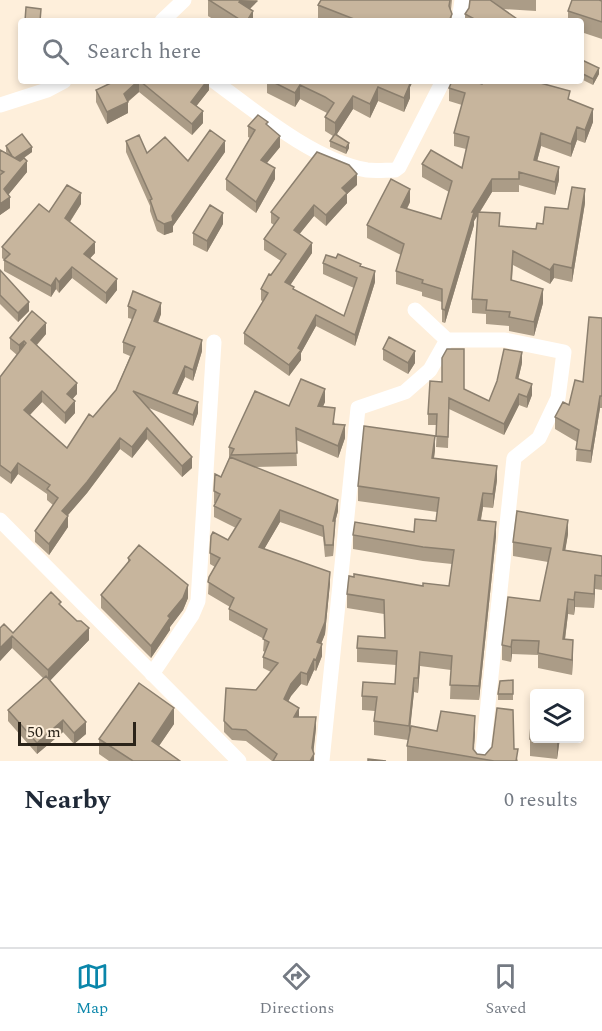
<!DOCTYPE html>
<html lang="en">
<head>
<meta charset="utf-8">
<style>
  :root { --surface:#fff; --page:#f6f6f7; --text:#1f2937; --muted:#747a83; --line:#e0e1e3; --accent:#0a86aa }
  body { margin:0; font-family:Spectral,serif; background:var(--page); color:var(--text) }
  .controls { position:absolute; right:18px; bottom:18px; display:grid; overflow:hidden; border-radius:6px; box-shadow:0 3px 9px #0003 }
  .controls button { width:54px; height:54px; display:grid; place-items:center; padding:0; border:0; border-bottom:2px solid var(--line); background:var(--surface); color:var(--text); font:30px sans-serif }
  .scale { position:absolute; left:18px; bottom:15px; width:118px; box-sizing:border-box; padding-left:6px; border:3px solid #2b241a; border-top:0; font-size:16px; line-height:21px; white-space:nowrap; color:#2b241a; -webkit-text-stroke:4px #feefdb; paint-order:stroke }
  .list { margin:0; padding:0; list-style:none }
  h2 { display:flex; justify-content:space-between; align-items:center; height:78px; margin:0; padding:0 24px; font-size:26px }
  h2 small { font-size:20px; font-weight:400; color:var(--muted) }
  .icon { flex:none; width:33px; height:33px; fill:none; stroke:currentColor; stroke-width:2; stroke-linecap:round; stroke-linejoin:round }
  .map { position:relative; flex:none; width:602px; height:761px; overflow:hidden }
  .search { position:absolute; background:var(--surface); box-shadow:0 3px 9px #0003; left:18px; right:18px; top:18px; height:66px; display:flex; align-items:center; gap:15px; box-sizing:border-box; padding:0 21px; border-radius:6px; color:var(--muted); font-size:22px }
  .sheet { height:186px; background:var(--surface) }
  nav { display:flex; justify-content:space-around; align-items:center; box-sizing:border-box; height:84px; border-top:2px solid var(--line); background:var(--surface); font-size:16px; color:var(--muted) }
  nav a { display:grid; justify-items:center; gap:3px }
  nav .on { color:var(--accent) }
  .map>svg:first-child { display:block }
  .lines { fill:none; stroke-linecap:round; stroke-linejoin:round }
  .minor { stroke:#fff; stroke-width:15 }
  .wall { fill:#ab9c87 }
  .shaded-wall { fill:#8b7f6e }
  .building { fill:#c7b59d; stroke:#8b7f6e; stroke-width:1.5 }
</style>
</head>
<body>
<div class="map">
<svg width="602" height="761" viewBox="0 0 602 761">
  <rect width="100%" height="100%" fill="#feefdb"/>
  <g class="lines">
    <path class="minor" d="M 162,21 L 184,0
      M 459,21 L 462,0
      M 214,81 C 256,112 315,161 367,170 C 376,171 386,170 395,170 L 399,167 L 443,81
      M 0,105 L 47,90 L 64,81
      M 415,310 L 447,340 L 505,340 L 564,352 L 558,398 L 539,438 L 514,458 L 482,761
      M 0,520 L 239,761
      M 152,674 L 192,615 L 198,601 L 214,342
      M 322,761 L 358,408 L 405,392 L 430,370 L 447,340"/>
  </g>
  <path class="wall" d="M 208,0 L 258,0 L 250,9 L 253,21 L 216,21 L 208,16 Z
    M 321,0 L 452,0 L 451,10 L 452,21 L 323,21 L 318,19 L 318,5 Z
    M 470,0 L 536,0 L 536,11 L 503,9 L 520,21 L 465,21 L 465,14 L 469,8 Z
    M 602,1 L 602,39 L 581,32 L 581,21 L 568,21 L 568,11 Z
    M 581,61 L 599,74 L 593,85 L 581,79 Z
    M 115,81 L 209,81 L 209,90 L 196,106 L 203,123 L 192,135 L 139,92 L 128,102 L 128,113 L 107,124 L 96,102 L 96,90 Z
    M 267,81 L 413,81 L 410,87 L 410,98 L 404,112 L 378,101 L 370,118 L 353,109 L 337,134 L 349,148 L 346,154 L 330,147 L 330,141 L 333,136 L 325,131 L 325,117 L 327,113 L 300,99 L 295,107 L 267,93 Z
    M 482,84 L 570,100 L 593,122 L 585,143 L 577,140 L 571,157 L 541,146 L 537,161 L 559,180 L 555,195 L 519,185 L 519,192 L 492,192 L 480,212 L 500,227 L 536,229 L 543,224 L 568,209 L 585,203 L 572,282 L 554,278 L 550,284 L 513,265 L 512,281 L 543,303 L 534,336 L 509,331 L 509,326 L 486,324 L 486,314 L 472,313 L 472,299 L 478,215 L 474,221 L 474,225 L 445,323 L 442,322 L 442,302 L 422,296 L 422,292 L 396,284 L 396,271 L 401,255 L 367,238 L 367,225 L 410,202 L 407,209 L 441,219 L 449,192 L 422,177 L 422,164 L 462,168 L 466,149 L 454,146 L 454,133 L 462,105 L 449,101 L 449,88 Z
    M 248,126 L 268,126 L 280,147 L 267,163 L 275,179 L 256,213 L 226,190 L 226,179 L 250,138 L 248,137 Z
    M 126,141 L 147,153 L 188,161 L 225,152 L 173,226 L 173,232 L 164,235 L 157,231 L 150,211 L 150,206 L 126,152 Z
    M 6,146 L 32,152 L 24,158 L 27,172 L 8,195 L 10,208 L 0,215 L 0,150 L 7,153 L 6,152 Z
    M 357,185 L 347,194 L 347,203 L 326,226 L 314,216 L 299,234 L 312,253 L 290,285 L 294,290 L 344,316 L 354,288 L 323,274 L 323,263 L 361,266 L 375,282 L 355,346 L 316,326 L 301,353 L 301,360 L 289,376 L 244,344 L 244,333 L 263,302 L 261,300 L 261,289 L 281,261 L 264,250 L 264,239 L 274,225 L 271,223 L 271,212 Z
    M 81,204 L 70,222 L 95,253 L 90,258 L 117,290 L 106,304 L 72,278 L 59,293 L 56,289 L 51,297 L 4,271 L 4,260 L 2,258 L 2,247 L 49,212 Z
    M 223,224 L 207,252 L 193,245 L 193,233 Z
    M 0,270 L 29,311 L 18,322 L 0,304 Z
    M 128,306 L 161,314 L 158,323 L 202,351 L 193,381 L 185,377 L 177,394 L 198,413 L 193,426 L 149,408 L 192,468 L 182,477 L 147,439 L 132,458 L 120,449 L 87,493 L 68,515 L 68,527 L 49,555 L 35,542 L 35,531 L 53,505 L 47,500 L 47,494 L 18,474 L 11,484 L 0,476 L 0,377 L 17,355 L 10,349 L 10,338 L 46,334 L 37,345 L 77,394 L 72,399 L 75,413 L 65,424 L 42,402 L 30,415 L 67,448 L 116,390 L 130,356 L 123,353 L 123,342 L 132,319 L 128,318 Z
    M 602,318 L 602,408 L 600,408 L 591,463 L 576,461 L 577,442 L 555,429 L 555,417 L 569,405 L 583,382 Z
    M 383,349 L 415,363 L 408,374 L 383,360 Z
    M 522,363 L 518,379 L 532,395 L 527,408 L 519,405 L 504,435 L 449,409 L 448,448 L 436,447 L 437,425 L 428,425 L 428,414 L 464,389 L 489,401 Z
    M 325,402 L 323,406 L 345,438 L 338,458 L 296,440 L 297,466 L 255,467 L 338,511 L 335,522 L 333,556 L 325,557 L 323,537 L 280,522 L 264,549 L 330,583 L 325,634 L 321,644 L 322,656 L 316,671 L 314,670 L 307,686 L 301,684 L 291,696 L 288,701 L 299,717 L 316,728 L 313,752 L 314,761 L 272,761 L 246,741 L 232,740 L 224,732 L 224,721 L 256,690 L 271,672 L 263,668 L 263,657 L 265,652 L 263,651 L 264,639 L 229,620 L 229,609 L 230,607 L 208,594 L 209,577 L 215,567 L 210,564 L 210,553 L 228,540 L 236,528 L 214,517 L 214,506 L 215,503 L 214,503 L 214,491 L 229,459 L 229,447 L 289,406 Z
    M 435,450 L 434,458 L 497,480 L 493,508 L 483,507 L 481,520 L 496,536 L 479,700 L 450,699 L 451,670 L 420,666 L 418,693 L 414,692 L 410,727 L 437,731 L 475,732 L 474,751 L 477,754 L 485,755 L 514,749 L 518,761 L 407,761 L 407,746 L 408,740 L 374,735 L 374,721 L 375,711 L 362,710 L 362,696 L 395,684 L 396,665 L 357,662 L 357,648 L 385,638 L 384,614 L 347,608 L 347,594 L 354,577 L 423,586 L 449,586 L 452,564 L 423,561 L 353,549 L 353,535 L 414,532 L 436,521 L 437,512 L 358,501 L 358,486 Z
    M 568,534 L 565,550 L 602,556 L 602,590 L 595,589 L 594,608 L 575,607 L 574,615 L 568,614 L 565,640 L 573,655 L 572,675 L 538,668 L 538,655 L 512,654 L 511,662 L 502,660 L 502,645 L 540,601 L 548,562 L 513,556 L 513,542 Z
    M 128,558 L 188,598 L 183,610 L 170,627 L 170,630 L 151,658 L 101,608 L 101,595 L 128,563 Z
    M 61,606 L 89,640 L 50,680 L 86,734 L 74,744 L 63,732 L 37,754 L 8,721 L 8,710 L 43,678 L 12,648 L 0,661 L 0,628 L 13,633 Z
    M 513,680 L 513,700 L 498,700 L 498,694 Z
    M 174,724 L 159,746 L 180,761 L 109,761 L 99,754 L 99,739 Z
    M 560,738 L 557,759 L 530,756 L 530,739 Z"/>
  <path class="shaded-wall" d="M 241,0 L 258,1 L 239,19 L 239,2 Z
    M 253,11 L 253,21 L 247,21 Z
    M 599,68 L 599,74 L 593,85 L 593,79 Z
    M 138,81 L 139,81 L 139,92 L 127,102 L 128,102 L 128,113 L 107,124 L 107,112 L 124,94 Z
    M 207,81 L 209,81 L 209,90 L 191,113 L 191,102 Z
    M 406,81 L 413,81 L 410,87 L 410,98 L 404,112 L 404,98 Z
    M 300,85 L 300,99 L 295,107 L 295,93 Z
    M 378,87 L 378,101 L 370,118 L 370,104 Z
    M 353,96 L 353,109 L 335,137 L 335,123 Z
    M 593,109 L 593,122 L 585,143 L 585,130 Z
    M 203,111 L 203,123 L 192,135 L 192,124 Z
    M 577,127 L 577,140 L 571,157 L 571,144 Z
    M 541,133 L 541,146 L 534,173 L 534,160 Z
    M 280,136 L 280,147 L 261,170 L 261,160 Z
    M 225,141 L 225,152 L 173,226 L 173,232 L 164,235 L 164,224 L 172,216 Z
    M 349,143 L 349,148 L 346,154 L 346,148 Z
    M 32,147 L 32,152 L 13,165 L 13,159 Z
    M 27,161 L 27,172 L 4,200 L 4,189 Z
    M 559,167 L 559,180 L 555,195 L 555,182 Z
    M 275,168 L 275,179 L 256,213 L 256,202 Z
    M 357,174 L 357,185 L 347,194 L 347,203 L 326,226 L 326,215 L 342,188 Z
    M 492,179 L 492,192 L 474,221 L 474,225 L 445,323 L 445,310 L 472,212 Z
    M 410,189 L 410,202 L 401,220 L 401,207 Z
    M 585,189 L 585,203 L 572,282 L 572,268 Z
    M 81,193 L 81,204 L 65,229 L 65,218 Z
    M 10,197 L 10,208 L 0,215 L 0,204 Z
    M 314,205 L 314,216 L 294,241 L 294,230 Z
    M 223,213 L 223,224 L 207,252 L 207,241 Z
    M 95,242 L 95,253 L 84,265 L 84,254 Z
    M 312,243 L 312,253 L 285,293 L 285,282 Z
    M 554,264 L 554,278 L 550,284 L 550,270 Z
    M 72,267 L 72,278 L 59,293 L 59,282 Z
    M 375,271 L 375,282 L 355,346 L 355,335 Z
    M 56,278 L 56,289 L 51,297 L 51,286 Z
    M 117,279 L 117,290 L 106,304 L 106,293 Z
    M 543,289 L 543,303 L 534,336 L 534,322 Z
    M 29,302 L 29,311 L 18,322 L 18,313 Z
    M 161,303 L 161,314 L 154,332 L 154,321 Z
    M 316,315 L 316,326 L 301,353 L 301,360 L 289,376 L 289,365 Z
    M 46,323 L 46,334 L 31,351 L 31,340 Z
    M 202,340 L 202,351 L 193,381 L 193,370 Z
    M 24,341 L 24,352 L 19,356 L 19,345 Z
    M 415,351 L 415,363 L 408,374 L 408,363 Z
    M 522,352 L 522,363 L 516,389 L 516,378 Z
    M 185,366 L 185,377 L 173,404 L 173,393 Z
    M 77,383 L 77,394 L 67,405 L 67,394 Z
    M 532,384 L 532,395 L 527,408 L 527,397 Z
    M 325,389 L 325,402 L 318,418 L 318,406 Z
    M 42,391 L 42,402 L 24,421 L 24,410 Z
    M 519,394 L 519,405 L 504,435 L 504,424 Z
    M 600,396 L 600,408 L 591,463 L 591,451 Z
    M 75,401 L 75,413 L 65,424 L 65,413 Z
    M 198,402 L 198,413 L 193,426 L 193,415 Z
    M 345,425 L 345,438 L 338,458 L 338,446 Z
    M 147,428 L 147,439 L 132,458 L 132,447 Z
    M 435,436 L 435,450 L 432,472 L 432,458 Z
    M 120,438 L 120,449 L 87,493 L 62,522 L 62,511 Z
    M 192,457 L 192,468 L 182,477 L 182,466 Z
    M 18,463 L 18,474 L 11,484 L 11,473 Z
    M 497,466 L 497,480 L 493,508 L 493,494 Z
    M 483,493 L 483,507 L 478,534 L 478,520 Z
    M 338,500 L 338,511 L 335,522 L 333,556 L 333,521 Z
    M 280,510 L 280,522 L 259,558 L 259,547 Z
    M 68,516 L 68,527 L 49,555 L 49,544 Z
    M 568,520 L 568,534 L 563,564 L 563,550 Z
    M 496,522 L 496,536 L 479,700 L 479,686 Z
    M 330,572 L 330,583 L 325,634 L 317,654 L 317,642 Z
    M 595,575 L 595,589 L 594,608 L 594,594 Z
    M 188,585 L 188,598 L 183,610 L 170,627 L 170,630 L 151,658 L 151,646 L 168,616 Z
    M 575,592 L 575,607 L 574,615 L 574,600 Z
    M 568,599 L 568,614 L 563,654 L 563,639 Z
    M 89,628 L 89,640 L 48,683 L 48,670 Z
    M 12,636 L 12,648 L 0,661 L 0,648 Z
    M 512,640 L 512,654 L 511,662 L 511,647 Z
    M 573,640 L 573,655 L 572,675 L 572,660 Z
    M 322,644 L 322,656 L 316,671 L 316,660 Z
    M 420,652 L 420,666 L 418,693 L 418,678 Z
    M 314,659 L 314,670 L 307,686 L 307,674 Z
    M 301,672 L 301,684 L 291,696 L 284,710 L 284,699 L 291,684 Z
    M 414,678 L 414,692 L 409,740 L 409,726 Z
    M 174,708 L 174,724 L 152,756 L 152,741 Z
    M 299,708 L 299,720 L 294,717 Z
    M 475,716 L 475,732 L 473,757 L 473,749 Z
    M 316,717 L 316,728 L 313,756 L 314,754 L 314,761 L 310,761 L 312,748 Z
    M 63,720 L 63,732 L 37,754 L 37,743 Z
    M 86,722 L 86,734 L 74,744 L 74,733 Z
    M 558,738 L 560,738 L 557,759 L 557,742 Z"/>
  <path class="building" d="M 209,0 L 241,0 L 239,2 L 253,11 L 247,21 L 242,21 Z
    M 321,0 L 450,0 L 449,6 L 452,14 L 449,21 L 359,21 L 318,5 Z
    M 470,0 L 490,0 L 520,21 L 478,21 L 465,14 L 469,8 Z
    M 572,0 L 599,0 L 602,1 L 602,22 L 568,11 Z
    M 26,7 L 41,9 L 40,21 L 25,21 Z
    M 582,60 L 599,68 L 593,79 L 581,73 Z
    M 115,81 L 138,81 L 124,94 L 128,102 L 107,112 L 96,90 Z
    M 140,81 L 207,81 L 191,102 L 203,111 L 192,124 Z
    M 271,81 L 406,81 L 406,82 L 410,84 L 404,98 L 378,87 L 370,104 L 353,96 L 335,123 L 325,117 L 334,103 L 325,97 L 300,85 L 295,93 Z
    M 452,81 L 473,81 L 482,84 L 483,81 L 533,81 L 570,91 L 568,99 L 593,109 L 585,130 L 577,127 L 571,144 L 541,133 L 534,160 L 559,167 L 555,182 L 519,172 L 519,179 L 492,179 L 472,212 L 474,212 L 445,310 L 442,309 L 442,289 L 422,283 L 423,280 L 396,271 L 404,244 L 367,225 L 391,179 L 410,189 L 401,207 L 441,219 L 452,181 L 422,164 L 431,150 L 462,168 L 469,137 L 454,133 L 465,93 L 449,88 Z
    M 258,115 L 268,122 L 266,124 L 280,136 L 261,160 L 275,168 L 256,202 L 226,179 L 255,130 L 248,126 Z
    M 210,130 L 225,141 L 172,216 L 173,221 L 164,224 L 157,220 L 150,200 L 152,199 L 126,141 L 139,135 L 147,153 L 165,137 L 188,161 Z
    M 22,134 L 32,147 L 15,158 L 12,156 L 6,146 Z
    M 335,134 L 349,143 L 346,148 L 330,141 Z
    M 0,150 L 20,161 L 24,158 L 27,161 L 4,189 L 10,197 L 0,204 L 0,175 L 4,172 L 0,170 Z
    M 317,152 L 349,165 L 357,174 L 342,188 L 347,193 L 326,215 L 314,205 L 294,230 L 312,243 L 285,282 L 294,287 L 293,289 L 344,316 L 357,278 L 323,263 L 326,255 L 336,258 L 338,254 L 361,264 L 360,266 L 375,271 L 355,335 L 316,315 L 298,348 L 301,350 L 289,365 L 244,333 L 268,293 L 261,289 L 269,274 L 271,275 L 286,254 L 264,239 L 279,218 L 271,212 Z
    M 67,185 L 81,193 L 65,218 L 95,242 L 84,254 L 117,279 L 106,293 L 72,267 L 59,282 L 56,278 L 51,286 L 4,260 L 10,254 L 2,247 L 39,204 L 49,212 Z
    M 572,187 L 585,189 L 572,268 L 554,264 L 550,270 L 513,251 L 511,280 L 543,289 L 534,322 L 509,317 L 510,312 L 486,310 L 487,300 L 472,299 L 478,212 L 500,213 L 499,226 L 536,229 L 537,223 L 543,224 L 545,207 L 568,209 Z
    M 210,205 L 223,213 L 207,241 L 193,233 Z
    M 0,270 L 29,302 L 18,313 L 0,295 Z
    M 133,291 L 161,303 L 154,321 L 202,340 L 193,370 L 185,366 L 173,393 L 198,402 L 193,415 L 133,391 L 192,457 L 182,466 L 147,428 L 132,447 L 120,438 L 87,482 L 62,511 L 68,516 L 49,544 L 35,531 L 58,498 L 47,489 L 50,485 L 18,463 L 11,473 L 0,465 L 0,377 L 26,343 L 24,341 L 19,345 L 10,338 L 32,311 L 46,323 L 31,340 L 77,383 L 67,394 L 75,401 L 65,413 L 42,391 L 24,410 L 67,448 L 89,414 L 93,417 L 116,390 L 135,347 L 123,342 L 136,310 L 128,306 Z
    M 589,317 L 602,318 L 602,396 L 600,396 L 591,451 L 576,449 L 579,430 L 555,417 L 563,402 L 569,405 L 575,380 L 583,382 Z
    M 389,337 L 415,351 L 408,363 L 383,349 Z
    M 447,349 L 464,349 L 464,389 L 489,401 L 497,381 L 504,349 L 522,352 L 516,378 L 532,384 L 527,397 L 519,394 L 504,424 L 449,398 L 448,437 L 436,436 L 437,414 L 428,414 L 430,381 L 442,382 L 442,358 Z
    M 301,379 L 325,389 L 318,406 L 335,408 L 333,424 L 345,425 L 338,446 L 296,428 L 297,453 L 231,455 L 234,449 L 229,447 L 255,391 L 289,406 Z
    M 364,426 L 435,436 L 432,458 L 497,466 L 493,494 L 483,493 L 478,520 L 496,522 L 479,686 L 450,685 L 452,656 L 420,652 L 418,678 L 414,678 L 409,726 L 374,721 L 377,697 L 362,696 L 363,682 L 395,684 L 397,651 L 357,648 L 358,636 L 385,638 L 384,600 L 347,594 L 349,576 L 354,577 L 354,574 L 423,586 L 423,583 L 449,586 L 454,550 L 423,547 L 353,535 L 355,522 L 414,532 L 415,519 L 436,521 L 439,498 L 358,486 Z
    M 230,457 L 338,500 L 333,521 L 335,521 L 333,545 L 325,545 L 323,526 L 280,510 L 259,547 L 330,572 L 325,622 L 317,642 L 322,644 L 316,660 L 314,659 L 307,674 L 301,672 L 291,684 L 284,699 L 299,708 L 294,717 L 316,717 L 312,748 L 314,754 L 310,761 L 273,761 L 277,754 L 246,730 L 232,729 L 224,721 L 226,688 L 256,690 L 278,663 L 263,657 L 269,642 L 263,639 L 267,629 L 229,609 L 234,598 L 208,582 L 209,577 L 220,558 L 210,553 L 211,536 L 213,532 L 228,540 L 241,519 L 214,506 L 220,494 L 214,491 L 215,474 L 221,477 Z
    M 517,511 L 568,520 L 563,550 L 602,556 L 602,576 L 595,575 L 594,594 L 575,592 L 574,600 L 568,599 L 563,639 L 573,640 L 572,660 L 538,653 L 539,641 L 512,640 L 511,647 L 502,645 L 508,597 L 540,601 L 551,548 L 513,542 Z
    M 139,545 L 188,585 L 183,598 L 168,616 L 170,618 L 151,646 L 101,595 L 130,560 L 128,558 Z
    M 51,592 L 61,602 L 59,604 L 77,621 L 81,621 L 89,628 L 48,670 L 12,636 L 0,648 L 0,628 L 4,624 L 13,633 Z
    M 46,676 L 86,722 L 74,733 L 63,720 L 37,743 L 8,710 Z
    M 513,680 L 513,694 L 498,694 L 500,681 Z
    M 139,683 L 174,708 L 152,741 L 180,761 L 133,761 L 99,739 Z
    M 497,708 L 513,710 L 514,749 L 518,749 L 516,761 L 494,761 L 407,746 L 411,726 L 437,731 L 441,711 L 475,716 L 473,749 L 477,754 L 485,755 L 492,747 Z
    M 532,711 L 534,711 L 534,738 L 558,738 L 557,742 L 530,739 Z
    M 368,759 L 386,761 L 368,761 Z"/>
</svg>
<div class="controls">
<button><svg class="icon" aria-label="layers" viewBox="0 0 24 24"><path d="M12 4l9 5-9 5-9-5zM3 14l9 5 9-5"/></svg></button>
</div>
<div class="scale">50 m</div>
<div class="search"><svg class="icon" aria-label="search" viewBox="0 0 24 24"><circle cx="10" cy="10" r="6"/><path d="M15 15l6 6"/></svg>Search here</div>
</div>
<section class="sheet">
<h2>Nearby<small>0 results</small></h2>
<ul class="list">
</ul>
</section>
<nav>
<a class="on"><svg class="icon" aria-label="map" viewBox="0 0 24 24"><path d="M3 6l6-2 6 2 6-2v14l-6 2-6-2-6 2zM9 4v14M15 6v14"/></svg>Map</a>
<a><svg class="icon" aria-label="directions" viewBox="0 0 24 24"><path d="M12 3l9 9-9 9-9-9zM9 14v-3h6M13 9l2 2-2 2"/></svg>Directions</a>
<a><svg class="icon" aria-label="saved" viewBox="0 0 24 24"><path d="M7 4h10v16l-5-4-5 4z"/></svg>Saved</a>
</nav>
</body>
</html>
